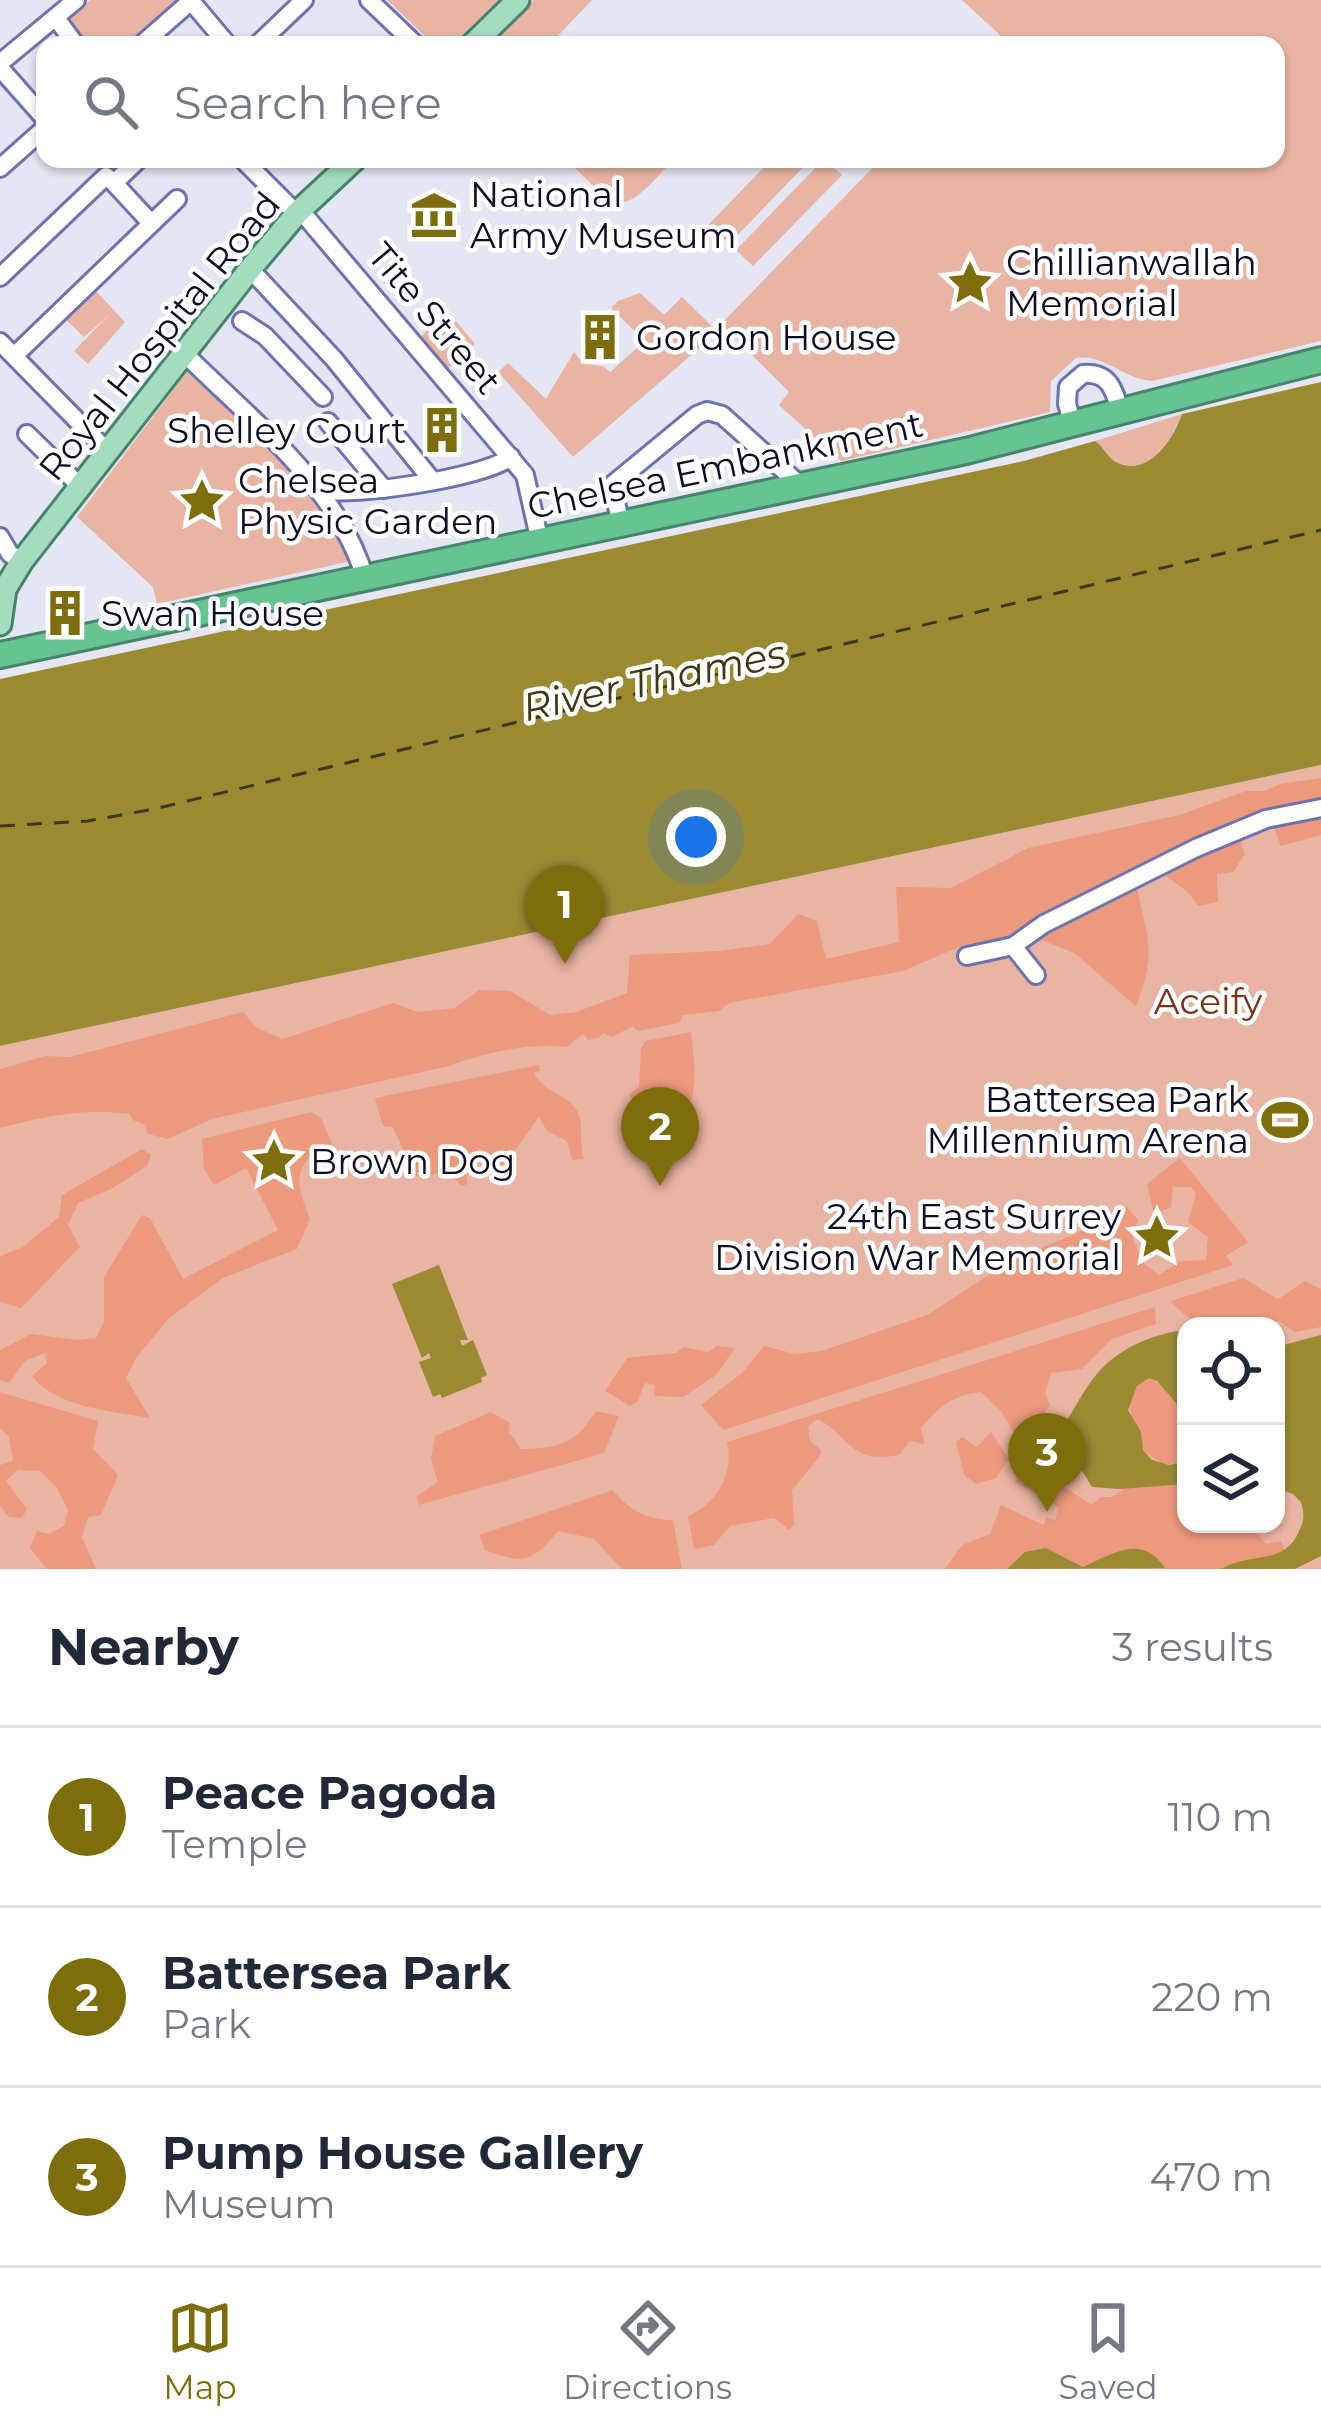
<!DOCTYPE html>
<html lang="en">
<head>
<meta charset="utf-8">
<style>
  :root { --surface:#fff; --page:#f6f6f7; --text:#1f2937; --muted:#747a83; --line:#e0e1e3; --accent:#7e6e0b }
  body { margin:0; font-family:Montserrat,sans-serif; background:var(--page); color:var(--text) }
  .controls { position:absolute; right:36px; bottom:36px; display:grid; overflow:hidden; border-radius:24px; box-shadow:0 3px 9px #0004 }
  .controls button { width:108px; height:108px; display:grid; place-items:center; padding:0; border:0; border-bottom:3px solid var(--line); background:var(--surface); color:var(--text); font:60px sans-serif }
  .you { position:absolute; left:696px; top:837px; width:42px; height:42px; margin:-30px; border:9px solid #fff; border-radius:50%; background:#1a73e8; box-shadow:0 0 0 18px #1a73e833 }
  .badge { display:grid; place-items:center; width:78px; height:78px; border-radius:50%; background:var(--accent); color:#fff; font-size:39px; font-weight:700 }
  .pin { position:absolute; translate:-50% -99px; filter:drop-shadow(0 3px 6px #0008) }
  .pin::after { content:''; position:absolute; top:63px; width:42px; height:36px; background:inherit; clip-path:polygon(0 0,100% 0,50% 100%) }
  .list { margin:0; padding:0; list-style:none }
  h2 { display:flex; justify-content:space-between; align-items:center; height:156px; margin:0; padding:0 48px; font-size:51px }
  h2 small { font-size:39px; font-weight:400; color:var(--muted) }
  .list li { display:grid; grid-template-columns:78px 1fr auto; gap:36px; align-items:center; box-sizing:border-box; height:180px; padding:0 48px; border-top:3px solid var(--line) }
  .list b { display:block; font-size:45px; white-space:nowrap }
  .list p { margin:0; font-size:39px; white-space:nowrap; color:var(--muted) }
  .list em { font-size:39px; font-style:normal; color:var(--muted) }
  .icon { flex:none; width:66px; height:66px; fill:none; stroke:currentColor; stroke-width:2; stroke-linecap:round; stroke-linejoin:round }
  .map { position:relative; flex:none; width:1321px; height:1569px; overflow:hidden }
  .search { position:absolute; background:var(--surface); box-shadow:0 3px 9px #0004; left:36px; right:36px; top:36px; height:132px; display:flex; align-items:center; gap:30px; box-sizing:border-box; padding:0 42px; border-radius:24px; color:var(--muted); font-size:45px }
  .sheet { height:696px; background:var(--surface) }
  nav { display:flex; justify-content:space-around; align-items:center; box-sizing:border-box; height:168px; border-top:3px solid var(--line); background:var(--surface); font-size:33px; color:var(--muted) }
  nav a { display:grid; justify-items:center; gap:6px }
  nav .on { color:var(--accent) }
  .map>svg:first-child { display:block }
  .green { fill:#e9b4a3; fill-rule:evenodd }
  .forest { fill:#ed997d }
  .water { fill:#9a8b33 }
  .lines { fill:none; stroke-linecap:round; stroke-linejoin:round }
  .ferry { stroke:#3e3812; stroke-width:3; stroke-dasharray:15 12; stroke-linecap:butt }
  .minor-casing { stroke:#6d73b1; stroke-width:22 }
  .major-casing { stroke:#46846c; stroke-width:27 }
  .highway-casing { stroke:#46846c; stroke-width:30 }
  .minor { stroke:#fff; stroke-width:16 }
  .major { stroke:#a3dcbe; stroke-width:21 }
  .highway { stroke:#66c493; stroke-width:24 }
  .labels { text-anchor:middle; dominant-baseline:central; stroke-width:9; stroke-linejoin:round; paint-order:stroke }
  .poi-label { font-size:36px; fill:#0c0d24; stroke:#fff; text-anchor:start }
  .street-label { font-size:36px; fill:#0c0d24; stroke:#fff }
  .park-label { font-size:36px; fill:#7e3318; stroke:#fff }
  .water-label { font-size:39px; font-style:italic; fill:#3e3812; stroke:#fff }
</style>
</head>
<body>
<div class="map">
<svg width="1321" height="1569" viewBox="0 0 1321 1569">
  <rect width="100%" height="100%" fill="#e4e6f4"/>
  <path class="green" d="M 90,0 L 181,0 L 128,45 L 85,45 L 67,20 Z
    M 387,0 L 509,0 L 465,45 L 434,45 Z
    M 534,0 L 592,0 L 549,45 L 495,45 L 492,42 Z
    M 962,0 L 1321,0 L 1321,341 L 1152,381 C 1122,379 1106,354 1076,358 L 1051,381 L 1050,412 L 841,461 L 779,405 L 789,392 L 721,324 L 881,159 L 1276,159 L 1276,45 L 992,45 L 1000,35 Z
    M 566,159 L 674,159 C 619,219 622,214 566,159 Z
    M 772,159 L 811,159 L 729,244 L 709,224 Z
    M 824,159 L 842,175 L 753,266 L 736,250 Z
    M 94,289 L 125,322 L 88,364 L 74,351 L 109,315 L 84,337 L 64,318 Z
    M 640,293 L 664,315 L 682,297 L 718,332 L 573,457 L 498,372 L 508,363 L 546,399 L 574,352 L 584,364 L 603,366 L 610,372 L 645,341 L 611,308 L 618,301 Z
    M 440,302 L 475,344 L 448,369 L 421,337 L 427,330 L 422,319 Z
    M 189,369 L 304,485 L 348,555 L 347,562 L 157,604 L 153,587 L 77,517 Z
    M 1182,414 C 1173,438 1148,479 1116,462 C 1107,457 1103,447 1095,441 Z
    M 1321,765 L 1321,1569 L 0,1569 L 0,1046 ZM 1186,1326 L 1276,1326 L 1276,1524 L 1186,1524 Z"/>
  <path class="forest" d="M 1321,778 L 1321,835 L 1281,846 L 1270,816 L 1236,830 L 1245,854 L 1233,872 L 1217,874 L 1218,902 L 1198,906 L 1188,892 L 1163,874 L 1136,884 C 1148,939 1157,952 1136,1006 L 1074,953 L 1039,939 L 1013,937 L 966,944 L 903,971 L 729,1003 L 719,1011 L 683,1015 L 679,1023 L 638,1031 L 633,1026 L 612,1037 L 602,1033 L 599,1038 L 588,1040 L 583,1034 L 567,1047 C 530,1042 483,1053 449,1066 L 212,1119 L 168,1139 L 148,1134 L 144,1124 L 133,1120 L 130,1114 C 83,1108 45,1116 0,1128 L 0,1069 L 45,1056 L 70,1057 L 243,1012 L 256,1027 L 282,1039 L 393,1003 L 418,1012 L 455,1008 L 479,990 L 510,991 L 550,1015 L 576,1012 L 627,993 L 630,955 L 720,951 L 770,944 L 798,914 L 817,921 L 826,959 L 899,942 L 896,887 L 951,888 L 1028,848 L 1179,815 L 1246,791 L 1264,791 L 1280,784 Z
    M 691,1032 C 694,1067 704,1108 668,1128 L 656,1123 L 663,1100 L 651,1101 L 644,1123 L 636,1114 L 629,1094 L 639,1087 L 641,1048 L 646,1041 Z
    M 539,1065 L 540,1071 L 534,1073 C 542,1092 568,1094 577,1111 C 585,1126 578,1143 584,1159 L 572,1160 L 567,1141 L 547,1131 L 539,1117 L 505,1164 L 494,1166 L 476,1158 L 466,1173 L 467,1184 L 462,1186 C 450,1170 439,1170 421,1179 L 414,1174 L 393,1127 L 383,1126 L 375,1099 L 380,1097 Z
    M 311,1112 L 321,1118 L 332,1144 L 324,1156 L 313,1152 C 291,1176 300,1192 310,1219 L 297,1249 L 223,1278 L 169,1318 L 136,1358 L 126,1378 L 150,1418 C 112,1411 57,1408 32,1376 L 47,1363 L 45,1353 L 25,1361 L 9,1383 L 0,1380 L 0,1350 L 31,1334 L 78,1340 L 96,1338 L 104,1321 L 104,1277 L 142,1215 L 150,1218 L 183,1279 L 278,1230 L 246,1168 L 214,1185 L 204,1169 L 202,1139 Z
    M 142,1149 L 151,1155 L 147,1166 L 111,1189 L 78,1203 L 68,1225 L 80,1247 L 21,1308 L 0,1302 L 0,1256 L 23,1247 L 59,1217 L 62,1195 Z
    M 1180,1158 L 1248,1242 L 1226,1256 L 1233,1265 L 723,1430 L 701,1405 L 743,1372 L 764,1346 L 795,1354 L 822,1351 L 929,1314 L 1013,1259 L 1073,1235 L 1126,1206 L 1138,1220 L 1132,1236 L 1143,1263 L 1159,1275 L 1181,1261 L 1206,1260 L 1208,1237 L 1188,1222 L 1196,1194 L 1191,1187 L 1173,1187 L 1171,1207 L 1154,1214 L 1147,1184 Z
    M 1243,1278 L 1278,1299 L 1305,1281 L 1321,1289 L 1321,1327 L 1295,1332 L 1279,1321 C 1238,1330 1198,1336 1171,1301 Z
    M 1155,1307 L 1156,1324 L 1112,1339 L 1082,1369 L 1051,1373 L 1045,1393 L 1050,1405 L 1027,1440 L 1018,1440 L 1001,1411 L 981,1392 C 952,1395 939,1407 921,1428 L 924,1444 L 910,1441 L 899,1455 C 849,1464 852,1438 818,1419 L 808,1426 L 810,1441 L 821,1450 L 820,1456 L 792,1490 L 794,1525 L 789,1530 L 774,1518 L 730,1526 L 714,1545 L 694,1549 L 688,1516 C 718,1503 734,1474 727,1442 Z
    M 717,1346 L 735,1348 L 716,1375 L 683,1397 L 654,1396 L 655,1385 L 645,1383 L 638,1401 L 630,1406 L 605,1391 L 627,1358 L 676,1353 L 683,1347 L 708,1352 Z
    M 1149,1378 C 1165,1383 1168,1403 1186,1404 L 1186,1461 L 1163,1465 L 1143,1450 C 1140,1421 1110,1398 1149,1378 Z
    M 0,1392 L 98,1421 L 93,1449 L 118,1475 L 101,1515 L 88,1517 L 82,1537 L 96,1569 L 47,1569 L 30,1548 L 37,1531 L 49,1534 L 64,1526 L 68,1510 L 57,1488 L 40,1471 L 18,1470 L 6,1481 L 27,1509 L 22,1518 L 9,1517 L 0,1506 L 0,1465 L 13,1461 L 9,1437 L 0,1428 Z
    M 596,1411 L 619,1416 L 604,1453 L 419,1505 L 417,1496 L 438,1482 L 431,1459 L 435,1436 L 491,1412 L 510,1423 L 509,1432 L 521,1449 C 560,1448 575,1444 596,1411 Z
    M 991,1432 L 1009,1459 L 996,1478 L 976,1484 L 964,1475 L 956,1442 L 962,1437 L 977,1447 Z
    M 1033,1441 L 1061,1456 L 1049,1477 L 1092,1505 L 1101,1497 L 1112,1497 L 1132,1483 L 1186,1479 L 1186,1524 C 1215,1524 1247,1518 1266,1544 L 1281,1541 L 1285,1554 L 1272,1564 L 1225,1569 L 945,1569 L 962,1545 L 990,1534 L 1001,1505 L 1043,1525 L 1047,1517 L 1055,1520 L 1059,1507 L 1015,1482 Z
    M 613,1490 C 629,1510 646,1520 673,1520 L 682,1569 L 622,1569 L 594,1539 L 558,1531 C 532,1562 525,1565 485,1550 L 479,1535 Z"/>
  <path class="water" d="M 1321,382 L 1321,765 L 0,1046 L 0,679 L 1024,461 L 1095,441 C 1104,447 1107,457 1116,462 C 1148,479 1174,438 1182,414 Z
    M 439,1265 L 468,1340 L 460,1340 L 462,1346 L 473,1340 L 487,1375 L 481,1378 L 482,1382 L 442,1398 L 440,1394 L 433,1397 L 419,1362 L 431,1358 L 429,1353 L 422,1358 L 392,1284 Z
    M 1176,1331 L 1186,1332 L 1186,1404 L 1176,1403 L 1157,1381 L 1149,1378 L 1137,1386 L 1128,1410 L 1141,1432 L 1143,1450 L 1152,1460 L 1169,1465 L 1186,1461 L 1186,1484 L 1120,1489 L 1092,1487 L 1079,1466 L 1050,1449 L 1050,1436 C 1069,1423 1072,1410 1084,1392 C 1106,1356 1135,1340 1176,1331 Z
    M 1321,1335 L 1321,1556 L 1295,1569 L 1221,1569 C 1249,1552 1285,1566 1299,1531 C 1304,1521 1305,1515 1301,1502 L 1293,1494 L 1277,1488 L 1280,1493 L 1276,1494 L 1276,1347 Z
    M 1046,1548 L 1083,1567 C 1113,1554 1141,1533 1165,1568 L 1007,1569 L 1025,1552 Z"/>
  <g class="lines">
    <path class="ferry" d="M 0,826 L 88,821 L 154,809 L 1321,530"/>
    <defs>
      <path id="minor" d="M 190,0 L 228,45
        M 369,0 L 416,45
        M 56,18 L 76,45
        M 141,45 L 191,1
        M 257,45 L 304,0
        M 0,63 L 76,0
        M 0,68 L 45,119
        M 242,159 L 292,209 L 306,217 L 525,475 L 540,542
        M 0,168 L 45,128
        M 114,183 L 151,223
        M 250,269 L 334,359 L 431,479
        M 0,277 L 106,176 L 114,183 L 139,159
        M 242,321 L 265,336 L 323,397
        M 0,342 L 109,453
        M 185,354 C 250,419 338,486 365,578
        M 14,356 L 177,199
        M 328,422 L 384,489
        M 1073,424 L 1067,404 L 1068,387 L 1083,374 C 1109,372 1114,389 1120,411
        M 27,434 L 81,487
        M 319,490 C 354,497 483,478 511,457
        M 621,524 L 612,485 L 697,415 L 707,411 L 722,415 L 801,486
        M 0,537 L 10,554 L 22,561
        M 1013,946 L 1036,975
        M 967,956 L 1013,946 L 1044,924 L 1196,848 L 1266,819 L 1321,808"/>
      <path id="major" d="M 472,45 L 518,0
        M 0,624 L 5,589 L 22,561 L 250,269 L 298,212 L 355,159"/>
      <path id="highway" d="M 0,655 L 966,451 L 1321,360"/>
    </defs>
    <use href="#minor" class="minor-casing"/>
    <use href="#major" class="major-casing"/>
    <use href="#highway" class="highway-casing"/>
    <use href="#minor" class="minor"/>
    <use href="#major" class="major"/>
    <use href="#highway" class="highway"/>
  </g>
  <defs>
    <symbol id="museum-bare" viewBox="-9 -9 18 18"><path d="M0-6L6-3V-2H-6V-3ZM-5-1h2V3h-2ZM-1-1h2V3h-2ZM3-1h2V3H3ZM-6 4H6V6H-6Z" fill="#7e6e0b" stroke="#fff" stroke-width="2.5" paint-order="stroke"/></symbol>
    <symbol id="sight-bare" viewBox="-9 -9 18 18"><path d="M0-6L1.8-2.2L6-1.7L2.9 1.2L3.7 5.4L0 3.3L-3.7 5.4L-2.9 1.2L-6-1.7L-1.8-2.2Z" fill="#7e6e0b" stroke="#fff" stroke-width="2.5" paint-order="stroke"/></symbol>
    <symbol id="building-bare" viewBox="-9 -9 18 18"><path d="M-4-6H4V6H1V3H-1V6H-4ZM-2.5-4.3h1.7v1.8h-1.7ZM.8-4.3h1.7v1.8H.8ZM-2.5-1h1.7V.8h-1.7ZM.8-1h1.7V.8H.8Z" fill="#7e6e0b" stroke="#fff" stroke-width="2.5" paint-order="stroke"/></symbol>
    <symbol id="stadium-bare" viewBox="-9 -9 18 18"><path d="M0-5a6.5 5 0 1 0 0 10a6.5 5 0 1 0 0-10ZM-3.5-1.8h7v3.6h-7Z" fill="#7e6e0b" stroke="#fff" stroke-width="2.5" paint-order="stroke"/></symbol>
  </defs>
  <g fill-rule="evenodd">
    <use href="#museum-bare" x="401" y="182" width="66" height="66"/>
    <use href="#sight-bare" x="937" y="250" width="66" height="66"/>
    <use href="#building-bare" x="567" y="304" width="66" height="66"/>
    <use href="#building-bare" x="409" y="397" width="66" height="66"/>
    <use href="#sight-bare" x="169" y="468" width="66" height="66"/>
    <use href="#building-bare" x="32" y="580" width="66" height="66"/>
    <use href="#stadium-bare" x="1252" y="1087" width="66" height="66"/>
    <use href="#sight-bare" x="241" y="1128" width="66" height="66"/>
    <use href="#sight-bare" x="1124" y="1204" width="66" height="66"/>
  </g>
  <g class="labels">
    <g class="poi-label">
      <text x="470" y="194">National<tspan x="470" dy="41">Army Museum</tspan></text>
      <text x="1006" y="262">Chillianwallah<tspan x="1006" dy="41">Memorial</tspan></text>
      <text x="636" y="337">Gordon House</text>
      <text x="406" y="430" text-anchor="end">Shelley Court</text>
      <text x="238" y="480">Chelsea<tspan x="238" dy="41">Physic Garden</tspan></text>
      <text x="101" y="613">Swan House</text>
      <text x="1249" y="1099" text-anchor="end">Battersea Park<tspan x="1249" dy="41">Millennium Arena</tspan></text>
      <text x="310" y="1161">Brown Dog</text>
      <text x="1121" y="1216" text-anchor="end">24th East Surrey<tspan x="1121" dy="41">Division War Memorial</tspan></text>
    </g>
    <g class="street-label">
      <text transform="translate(435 318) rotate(50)">Tite Street</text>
      <text transform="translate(159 336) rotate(-51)">Royal Hospital Road</text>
      <text transform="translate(725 465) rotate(-12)">Chelsea Embankment</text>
    </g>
    <g class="park-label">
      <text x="1208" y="1001">Aceify</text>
    </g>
    <g class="water-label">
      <text transform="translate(654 680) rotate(-12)">River Thames</text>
    </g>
  </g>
</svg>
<div class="controls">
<button><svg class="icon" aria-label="locate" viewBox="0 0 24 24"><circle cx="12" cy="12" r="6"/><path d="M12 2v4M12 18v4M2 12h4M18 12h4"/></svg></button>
<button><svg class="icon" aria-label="layers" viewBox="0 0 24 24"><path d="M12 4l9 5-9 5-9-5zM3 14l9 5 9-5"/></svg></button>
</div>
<div class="you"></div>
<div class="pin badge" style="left:565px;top:964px">1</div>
<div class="pin badge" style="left:660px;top:1186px">2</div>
<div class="pin badge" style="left:1047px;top:1512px">3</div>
<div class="search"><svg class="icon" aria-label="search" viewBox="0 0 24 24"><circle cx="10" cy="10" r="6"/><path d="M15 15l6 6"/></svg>Search here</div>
</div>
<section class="sheet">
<h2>Nearby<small>3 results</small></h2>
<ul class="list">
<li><span class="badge">1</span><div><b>Peace Pagoda</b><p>Temple</p></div><em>110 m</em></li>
<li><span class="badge">2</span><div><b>Battersea Park</b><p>Park</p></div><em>220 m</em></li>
<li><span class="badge">3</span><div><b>Pump House Gallery</b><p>Museum</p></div><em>470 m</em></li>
</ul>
</section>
<nav>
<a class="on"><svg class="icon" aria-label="map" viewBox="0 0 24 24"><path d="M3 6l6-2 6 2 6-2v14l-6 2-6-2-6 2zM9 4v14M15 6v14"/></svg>Map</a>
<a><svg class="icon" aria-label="directions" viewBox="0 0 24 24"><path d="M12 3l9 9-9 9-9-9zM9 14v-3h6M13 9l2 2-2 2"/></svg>Directions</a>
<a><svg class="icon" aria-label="saved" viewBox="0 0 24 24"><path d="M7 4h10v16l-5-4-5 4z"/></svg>Saved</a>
</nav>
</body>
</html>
